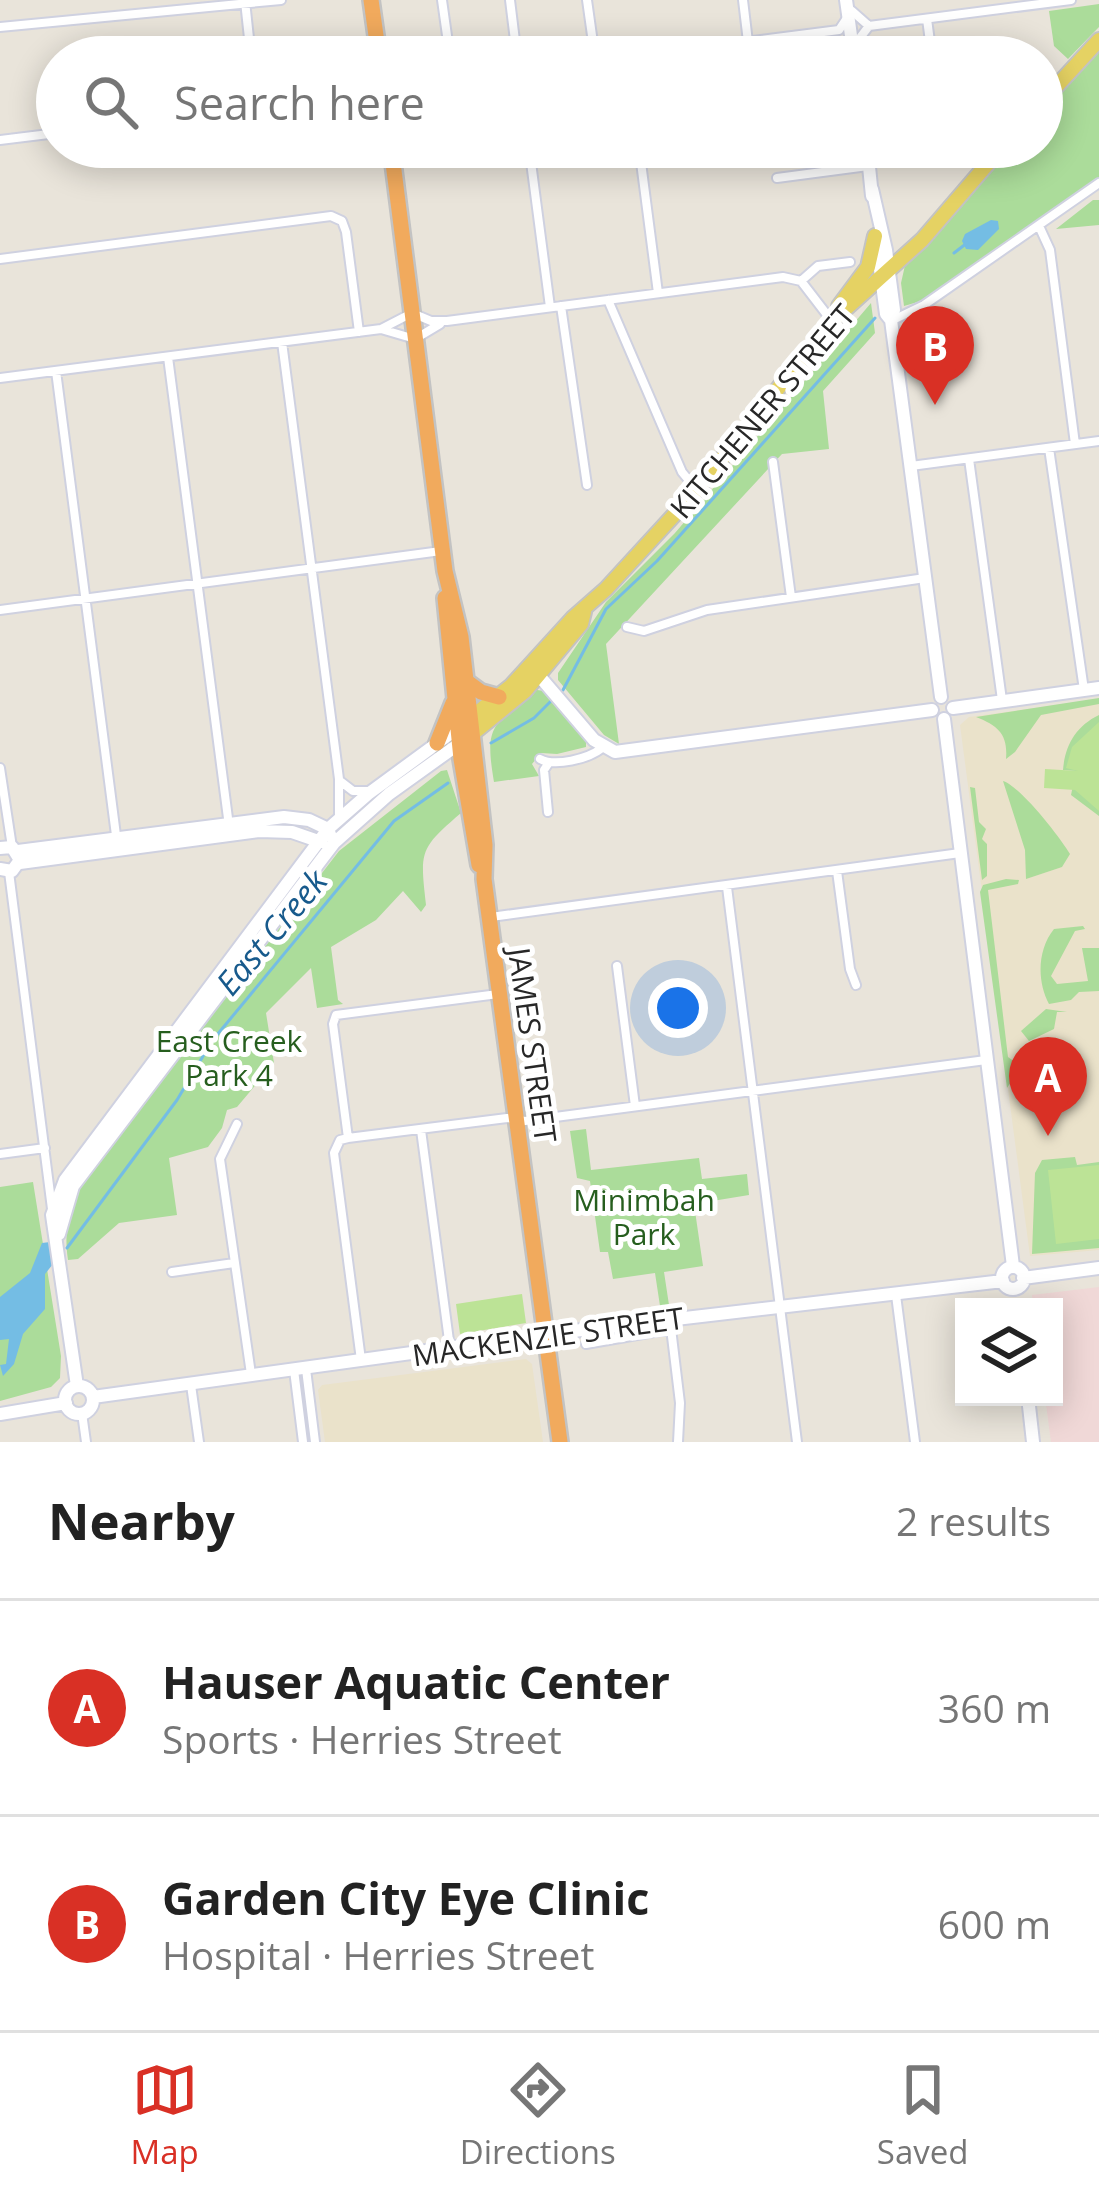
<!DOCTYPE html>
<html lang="en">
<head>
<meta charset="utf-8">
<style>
  :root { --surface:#fff; --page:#f2f2f2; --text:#222; --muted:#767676; --line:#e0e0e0; --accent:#d93025 }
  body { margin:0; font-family:"Open Sans",sans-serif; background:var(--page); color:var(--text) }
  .controls { position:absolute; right:36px; bottom:36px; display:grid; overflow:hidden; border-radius:0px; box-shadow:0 6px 30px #0003 }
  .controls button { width:108px; height:108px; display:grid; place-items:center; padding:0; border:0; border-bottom:3px solid var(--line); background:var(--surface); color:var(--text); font:60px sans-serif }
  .you { position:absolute; left:678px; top:1008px; width:42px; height:42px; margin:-30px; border:9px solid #fff; border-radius:50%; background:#1a73e8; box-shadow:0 0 0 18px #1a73e833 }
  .badge { display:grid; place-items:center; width:78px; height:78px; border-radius:50%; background:var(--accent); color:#fff; font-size:39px; font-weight:700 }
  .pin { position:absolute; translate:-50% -99px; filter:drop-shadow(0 3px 6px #0008) }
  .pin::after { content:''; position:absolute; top:63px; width:42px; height:36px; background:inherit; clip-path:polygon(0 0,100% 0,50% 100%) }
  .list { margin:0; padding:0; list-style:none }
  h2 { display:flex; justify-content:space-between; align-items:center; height:156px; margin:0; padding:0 48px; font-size:51px }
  h2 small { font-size:39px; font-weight:400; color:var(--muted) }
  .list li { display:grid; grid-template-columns:78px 1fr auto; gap:36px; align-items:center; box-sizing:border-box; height:216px; padding:0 48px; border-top:3px solid var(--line) }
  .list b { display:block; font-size:45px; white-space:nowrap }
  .list p { margin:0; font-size:39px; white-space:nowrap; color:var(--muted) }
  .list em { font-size:39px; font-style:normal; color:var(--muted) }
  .icon { flex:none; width:66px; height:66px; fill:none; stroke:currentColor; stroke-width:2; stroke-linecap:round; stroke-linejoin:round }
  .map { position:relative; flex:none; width:1099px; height:1442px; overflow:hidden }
  .search { position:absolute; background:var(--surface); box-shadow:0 6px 30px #0003; left:36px; right:36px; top:36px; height:132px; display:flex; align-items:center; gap:30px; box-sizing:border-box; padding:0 42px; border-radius:66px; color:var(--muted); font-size:45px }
  .sheet { height:588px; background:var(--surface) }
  nav { display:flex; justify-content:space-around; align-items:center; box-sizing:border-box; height:168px; border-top:3px solid var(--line); background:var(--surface); font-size:33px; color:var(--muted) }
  nav a { display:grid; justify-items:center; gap:6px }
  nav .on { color:var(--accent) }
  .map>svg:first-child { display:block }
  .education { fill:#eae2ca }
  .medical { fill:#f0d8d7 }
  .green { fill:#abdc9a }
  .pitch { fill:#bce396 }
  .water { fill:#74bde4 }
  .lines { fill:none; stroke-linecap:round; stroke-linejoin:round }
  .stream { stroke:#74bde4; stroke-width:3 }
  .street-casing { stroke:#cfd1e0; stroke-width:12 }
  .secondary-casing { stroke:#cfd1e0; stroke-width:16 }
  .primary-casing { stroke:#c3c3c3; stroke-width:18 }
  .highway-casing { stroke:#c3c3c3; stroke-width:20 }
  .street { stroke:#fff; stroke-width:8 }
  .secondary { stroke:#fff; stroke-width:12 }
  .primary { stroke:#e5d263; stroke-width:14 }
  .highway { stroke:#f1aa5d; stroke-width:15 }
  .labels { text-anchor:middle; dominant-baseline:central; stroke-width:10; stroke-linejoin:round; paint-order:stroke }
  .street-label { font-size:30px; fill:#272727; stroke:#fff }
  .park-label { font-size:30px; fill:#265e1e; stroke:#fff }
  .water-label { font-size:33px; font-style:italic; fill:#175a8c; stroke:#fff }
</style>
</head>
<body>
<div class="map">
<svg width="1099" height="1442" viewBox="0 0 1099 1442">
  <rect width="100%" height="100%" fill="#e9e4da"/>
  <path class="education" d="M 1099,699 L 1099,1250 L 1030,1256 L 960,725 L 969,717 Z
    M 526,1359 L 532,1364 L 543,1442 L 325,1442 L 318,1390 L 322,1385 Z"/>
  <path class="medical" d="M 1099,1287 L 1099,1442 L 1051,1442 L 1045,1397 L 1054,1397 L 1054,1307 L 1033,1307 L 1032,1295 Z"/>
  <path class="green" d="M 1099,4 L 1099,27 L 1068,59 L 1054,46 L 1049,11 Z
    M 1099,50 L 1099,178 L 921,301 L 904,306 L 901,283 L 906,261 L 958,210 L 1012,147 L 1042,147 L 1042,111 Z
    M 1093,200 L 1099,200 L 1099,225 L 1056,229 Z
    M 871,303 L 875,333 L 823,391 L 829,449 L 782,454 L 606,644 L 619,744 L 604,735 L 558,680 L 558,673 L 606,602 L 675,533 Z
    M 537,690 L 545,691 L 586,737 L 586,747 L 557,754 L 541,753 L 532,764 L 539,776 L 494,782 C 484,723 493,726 537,690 Z
    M 1099,698 L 1099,704 L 1041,715 L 1015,752 L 1006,759 C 1008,735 999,726 976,717 Z
    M 1099,715 L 1099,816 L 1071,795 L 1076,771 L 1063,770 C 1065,745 1076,726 1099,715 Z
    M 447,770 L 461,813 C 419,849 420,851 426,905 L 421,912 L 403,891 L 376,920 L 331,947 L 338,1000 L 343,1004 L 317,1008 L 311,968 L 266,1013 L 274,1063 L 237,1107 L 227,1110 L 222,1128 L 208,1147 L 169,1158 L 177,1215 L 119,1223 L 78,1259 L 68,1260 C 63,1227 70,1205 87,1177 L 339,851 L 441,771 Z
    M 1003,781 C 1020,786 1060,837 1070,854 L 1062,867 L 1026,879 L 1025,850 Z
    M 970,787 L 975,788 L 979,822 L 986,829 L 982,839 L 987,844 L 987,876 L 982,880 Z
    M 1006,879 L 1019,880 L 1018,884 L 988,890 L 1008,1057 L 1015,1062 L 1042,1054 L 1046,1076 L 1040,1078 L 1038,1064 L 1031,1062 L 1021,1066 L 1007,1088 L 980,892 L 983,885 Z
    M 1083,926 L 1085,929 L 1075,931 L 1051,976 L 1057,984 L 1088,981 L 1082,948 L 1099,948 L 1099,991 L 1079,992 L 1071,1000 L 1049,1004 C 1037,982 1037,950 1054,929 Z
    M 1046,1009 L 1067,1012 L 1057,1012 L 1054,1029 L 1029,1041 L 1021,1031 Z
    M 586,1129 L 591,1170 L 699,1158 L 702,1179 L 747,1174 L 749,1195 L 694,1204 L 703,1266 L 664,1272 L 669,1305 L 660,1306 L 655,1273 L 613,1279 L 608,1252 L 600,1252 L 590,1181 L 577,1178 L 570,1131 Z
    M 1075,1157 L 1077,1165 L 1099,1162 L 1099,1248 L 1032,1254 L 1035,1173 L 1042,1160 Z
    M 33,1182 L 61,1356 L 60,1378 L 51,1387 L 0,1401 L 0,1187 Z"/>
  <path class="pitch" d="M 1099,722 L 1099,811 L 1075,790 L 1044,788 L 1045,769 L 1078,771 L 1066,768 L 1072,747 Z
    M 1099,1165 L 1099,1239 L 1056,1244 L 1048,1170 Z
    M 522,1294 L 526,1323 L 460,1334 L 456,1304 Z"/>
  <path class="water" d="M 991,220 L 998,221 L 999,229 L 978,250 L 966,249 L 962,241 L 965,234 Z
    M 50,1242 L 53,1264 L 45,1274 L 45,1309 L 23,1334 L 14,1364 L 3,1376 L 0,1365 L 6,1364 L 9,1339 L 0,1340 L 0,1297 L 30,1273 L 42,1243 Z"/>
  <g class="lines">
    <path class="stream" d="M 954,253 L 967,243
      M 563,690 L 606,609 L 657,561 L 875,318
      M 491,743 L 534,718 L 551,701
      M 67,1248 L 177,1100 L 212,1041 L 394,821 L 448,783"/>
    <defs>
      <path id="street" d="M 442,0 L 450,57
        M 510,0 L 517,57
        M 587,0 L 595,57
        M 743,0 L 748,42
        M 245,1 L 251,57
        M 852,11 L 869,26
        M 927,19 L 932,57
        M 0,27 L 281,0
        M 856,43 L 869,26 L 1071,0
        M 629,57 L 839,30 L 847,18
        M 0,140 L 57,133
        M 529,147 L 550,307
        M 639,147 L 658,293
        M 933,151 L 943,147
        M 777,178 L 868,166
        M 1039,226 L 1050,250 L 1075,444
        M 0,259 L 331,216 L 342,221 L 346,232 L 359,332
        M 801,281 L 818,266 L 850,262
        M 608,300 L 682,472 L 696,489
        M 561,306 L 587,485
        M 893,320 L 924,305 L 1099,183
        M 381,329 L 412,313 L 431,321 L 447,321 L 783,277 L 801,281 L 831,320
        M 282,342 L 339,779 L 339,817
        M 168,357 L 229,826
        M 56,371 L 117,843
        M 0,378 L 381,329 L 415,339 L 440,324
        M 1049,448 L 1084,690
        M 969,459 L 1002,700
        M 773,462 L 791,597
        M 911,466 L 1099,441
        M 0,610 L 441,551
        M 627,627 L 644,631 L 707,610 L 925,578
        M 540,759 C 555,767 588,759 602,748
        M 548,764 L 544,770 L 548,812
        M 0,768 L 12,847
        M 340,781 L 353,791 L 369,791
        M 837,871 L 850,969 L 856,985
        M 9,872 L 52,1209
        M 727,887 L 797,1442
        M 491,917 L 960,853
        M 617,966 L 635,1106
        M 237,1124 L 220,1159 L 251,1374
        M 421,1130 L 450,1348
        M 348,1138 L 507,1118 L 525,1121 L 986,1060
        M 0,1154 L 45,1148
        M 172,1272 L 234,1263
        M 896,1295 L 915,1442
        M 670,1320 L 680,1403 L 678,1442
        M 586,1344 L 671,1329
        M 361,1360 L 334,1153 L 340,1140 L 348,1138 L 333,1024 L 336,1015 L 498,994
        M 306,1369 L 315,1442
        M 294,1370 L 303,1442
        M 191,1385 L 199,1442
        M 82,1413 L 86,1442"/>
      <path id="secondary" d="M 846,0 L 854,57
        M 867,147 L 872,196
        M 872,189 L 886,250 L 894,310 L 891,320 L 941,697
        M 876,240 L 886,314 L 890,319
        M 535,671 L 594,740 L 615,752 L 932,710
        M 953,708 L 1099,688
        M 944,719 L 1013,1266
        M 0,848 L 12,847 L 20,860 L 12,871 L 0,869
        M 18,851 L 284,817 L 309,820 L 328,829 L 331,837
        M 20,863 L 259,831 L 292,832 L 321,842
        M 59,1234 L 73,1186 L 334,843 L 389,794 L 463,741
        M1002 1278a11 11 0 1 1 22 0a11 11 0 1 1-22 0Z
        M 1023,1278 L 1099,1268
        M 77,1386 L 52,1215 L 65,1180 L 328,829 L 368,794 L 458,728
        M65 1400a14 14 0 1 1 28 0a14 14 0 1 1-28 0Z
        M 93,1397 L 556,1333 L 1003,1281
        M 1028,1397 L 1033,1442
        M 0,1414 L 66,1403"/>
      <path id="primary" d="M 1042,102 L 1099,40
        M 839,306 L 868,267 L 875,236
        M 463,724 L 511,686 L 573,618 L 606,589 L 697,490 L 832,321 L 922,240 L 1002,147
        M 472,734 L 525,691 L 581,624 L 584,612"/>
      <path id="highway" d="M 371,0 L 379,57
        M 391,147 L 445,571 L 461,637 L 485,845 L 484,879 L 560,1442
        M 445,598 L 461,759 L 479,865
        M 466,681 L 481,692 L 499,697
        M 437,743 L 453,703"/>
    </defs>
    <use href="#street" class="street-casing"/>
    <use href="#secondary" class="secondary-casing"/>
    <use href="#primary" class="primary-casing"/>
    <use href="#highway" class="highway-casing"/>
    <use href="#street" class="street"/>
    <use href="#secondary" class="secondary"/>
    <use href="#primary" class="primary"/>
    <use href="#highway" class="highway"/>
  </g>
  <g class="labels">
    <g class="street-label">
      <text transform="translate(762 411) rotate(-50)">KITCHENER STREET</text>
      <text transform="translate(533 1045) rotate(82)">JAMES STREET</text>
      <text transform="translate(548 1336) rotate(-8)">MACKENZIE STREET</text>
    </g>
    <g class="park-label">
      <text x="229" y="1040">East Creek<tspan x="229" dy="34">Park 4</tspan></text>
      <text x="644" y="1199">Minimbah<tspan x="644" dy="34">Park</tspan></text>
    </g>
    <g class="water-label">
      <text transform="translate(271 932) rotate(-50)">East Creek</text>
    </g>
  </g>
</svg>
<div class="controls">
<button><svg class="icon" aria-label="layers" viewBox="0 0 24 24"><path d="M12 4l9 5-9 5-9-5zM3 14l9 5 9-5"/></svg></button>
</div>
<div class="you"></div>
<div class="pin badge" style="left:1048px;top:1136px">A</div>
<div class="pin badge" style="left:935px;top:405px">B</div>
<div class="search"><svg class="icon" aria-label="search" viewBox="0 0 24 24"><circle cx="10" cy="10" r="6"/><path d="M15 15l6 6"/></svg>Search here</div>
</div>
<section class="sheet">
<h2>Nearby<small>2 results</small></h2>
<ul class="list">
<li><span class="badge">A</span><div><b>Hauser Aquatic Center</b><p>Sports · Herries Street</p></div><em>360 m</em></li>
<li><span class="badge">B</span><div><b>Garden City Eye Clinic</b><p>Hospital · Herries Street</p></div><em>600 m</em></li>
</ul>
</section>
<nav>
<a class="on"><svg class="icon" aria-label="map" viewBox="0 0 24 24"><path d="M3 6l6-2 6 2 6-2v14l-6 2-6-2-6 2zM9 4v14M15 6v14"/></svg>Map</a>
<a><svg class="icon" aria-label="directions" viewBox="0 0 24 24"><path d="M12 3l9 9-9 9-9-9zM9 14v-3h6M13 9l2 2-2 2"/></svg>Directions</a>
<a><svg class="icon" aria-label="saved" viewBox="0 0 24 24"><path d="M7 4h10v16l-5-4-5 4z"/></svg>Saved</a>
</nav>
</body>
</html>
